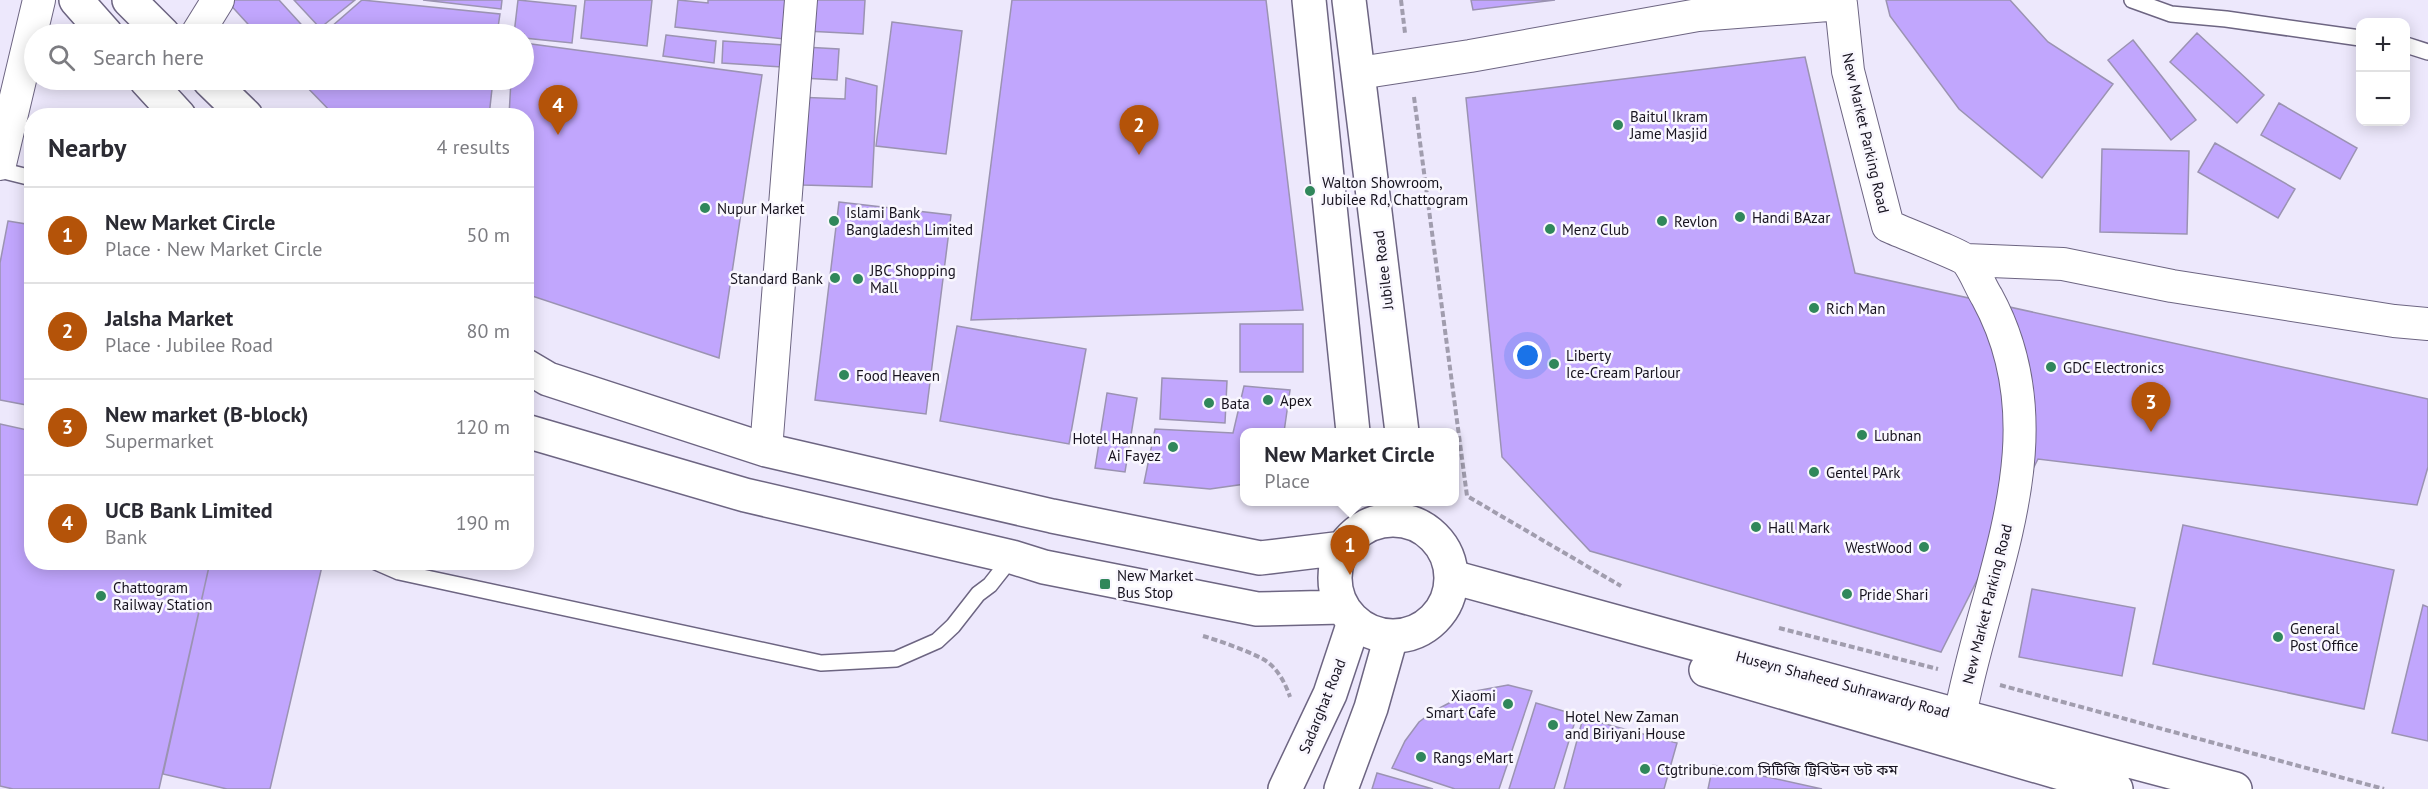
<!DOCTYPE html>
<html lang="en">
<head>
<meta charset="utf-8">
<style>
  :root { --surface:#fff; --page:#f2f2f3; --text:#2b2b33; --muted:#7c7c81; --line:#e1e1e2; --accent:#b45309 }
  body { margin:0; font-family:"PT Sans","Noto Sans Bengali",sans-serif; background:var(--page); color:var(--text) }
  .controls { position:absolute; right:18px; top:18px; display:grid; overflow:hidden; border-radius:12px; box-shadow:0 3px 15px #0003 }
  .controls button { width:54px; height:54px; display:grid; place-items:center; padding:0; border:0; border-bottom:2px solid var(--line); background:var(--surface); color:var(--text); font:30px sans-serif }
  .you { position:absolute; left:1528px; top:356px; width:21px; height:21px; margin:-15px; border:4px solid #fff; border-radius:50%; background:#1a73e8; box-shadow:0 0 0 9px #1a73e833 }
  .badge { display:grid; place-items:center; width:39px; height:39px; border-radius:50%; background:var(--accent); color:#fff; font-size:20px; font-weight:700 }
  .pin { position:absolute; translate:-50% -50px; filter:drop-shadow(0 2px 3px #0008) }
  .pin::after { content:''; position:absolute; top:32px; width:21px; height:18px; background:inherit; clip-path:polygon(0 0,100% 0,50% 100%) }
  .popup { position:absolute; left:1240px; top:428px; width:219px; height:78px; box-sizing:border-box; display:grid; place-content:center; border-radius:12px; background:var(--surface); filter:drop-shadow(0 2px 4px #0005); font-size:20px; white-space:nowrap; color:var(--muted) }
  .popup b { font-size:22px; color:var(--text) }
  .popup::after { content:''; position:absolute; left:50%; top:100%; margin-left:-12px; border:12px solid transparent; border-top-color:var(--surface) }
  .list { margin:0; padding:0; list-style:none }
  h2 { display:flex; justify-content:space-between; align-items:center; height:78px; margin:0; padding:0 24px; font-size:26px }
  h2 small { font-size:20px; font-weight:400; color:var(--muted) }
  .list li { display:grid; grid-template-columns:39px 1fr auto; gap:18px; align-items:center; box-sizing:border-box; height:96px; padding:0 24px; border-top:2px solid var(--line) }
  .list b { display:block; font-size:22px; white-space:nowrap }
  .list p { margin:0; font-size:20px; white-space:nowrap; color:var(--muted) }
  .list em { font-size:20px; font-style:normal; color:var(--muted) }
  .icon { flex:none; width:33px; height:33px; fill:none; stroke:currentColor; stroke-width:2; stroke-linecap:round; stroke-linejoin:round }
  .map { position:relative; flex:none; width:2428px; height:789px; overflow:hidden }
  .search { position:absolute; background:var(--surface); box-shadow:0 3px 15px #0003; left:24px; top:24px; width:510px; height:66px; display:flex; align-items:center; gap:15px; box-sizing:border-box; padding:0 21px; border-radius:33px; color:var(--muted); font-size:22px }
  .panel { position:absolute; background:var(--surface); box-shadow:0 3px 15px #0003; left:24px; top:108px; width:510px; height:462px; border-radius:24px }
  .map>svg:first-child { display:block }
  .building { fill:#c1a6fd; stroke:#9b93b2; stroke-width:1.5 }
  .lines { fill:none; stroke-linecap:round; stroke-linejoin:round }
  .service-casing { stroke:#6d6582; stroke-width:18 }
  .minor-casing { stroke:#6d6582; stroke-width:34 }
  .secondary-casing { stroke:#6d6582; stroke-width:36 }
  .primary-casing { stroke:#6d6582; stroke-width:36 }
  .path { stroke:#a19dae; stroke-width:4; stroke-dasharray:6 3; stroke-linecap:butt }
  .service { stroke:#fff; stroke-width:15 }
  .minor { stroke:#fff; stroke-width:32 }
  .secondary { stroke:#fff; stroke-width:33 }
  .primary { stroke:#fff; stroke-width:33 }
  .poi-dot { fill:#30875b; stroke:#f9f7fe; stroke-width:2 }
  .labels { text-anchor:middle; dominant-baseline:central; stroke-width:5; stroke-linejoin:round; paint-order:stroke }
  .poi-label { font-size:15px; fill:#17131f; stroke:#f9f7fe; text-anchor:start }
  .street-label { font-size:15px; fill:#17131f; stroke:#f9f7fe }
</style>
</head>
<body>
<div class="map">
<svg width="2428" height="789" viewBox="0 0 2428 789">
  <rect width="100%" height="100%" fill="#ede8fc"/>
  <path class="building" d="M 226,0 L 279,0 L 310,34 L 257,34 Z
    M 294,0 L 355,0 L 320,28 Z
    M 362,0 L 500,14 L 497,34 L 323,34 Z
    M 423,0 L 502,0 L 501,9 Z
    M 518,0 L 576,6 L 572,43 L 524,38 L 524,34 L 514,34 Z
    M 585,0 L 652,0 L 647,46 L 581,38 Z
    M 678,0 L 708,3 L 708,0 L 788,0 L 784,39 L 675,27 Z
    M 807,0 L 865,0 L 863,34 L 806,31 Z
    M 1012,0 L 1266,0 L 1303,310 L 971,320 Z
    M 1471,0 L 1555,0 L 1473,10 Z
    M 1886,0 L 2010,0 L 2048,42 L 2113,84 L 2042,178 L 1959,109 L 1890,16 Z
    M 892,22 L 962,31 L 946,154 L 876,146 Z
    M 2197,33 L 2264,95 L 2237,123 L 2170,62 Z
    M 666,35 L 716,41 L 714,63 L 663,56 Z
    M 2133,40 L 2196,120 L 2171,140 L 2108,60 Z
    M 723,41 L 784,45 L 782,67 L 722,63 Z
    M 524,43 L 762,75 L 719,358 L 526,294 L 526,116 L 509,116 L 511,80 L 524,80 Z
    M 804,47 L 839,49 L 837,80 L 802,78 Z
    M 1805,57 L 1855,273 L 2428,399 L 2428,467 L 2417,505 L 2038,459 L 1941,652 L 1590,551 L 1502,457 L 1466,98 Z
    M 846,78 L 877,86 L 872,187 L 803,185 L 796,97 L 845,99 Z
    M 300,80 L 493,80 L 489,116 L 335,116 Z
    M 2279,103 L 2357,148 L 2340,179 L 2261,135 Z
    M 2215,143 L 2295,189 L 2278,218 L 2198,172 Z
    M 2102,149 L 2189,151 L 2187,234 L 2100,232 Z
    M 839,202 L 951,215 L 926,414 L 815,400 Z
    M 8,221 L 32,225 L 32,406 L 0,400 L 0,263 Z
    M 1240,324 L 1303,324 L 1303,372 L 1240,372 Z
    M 957,326 L 1086,349 L 1069,444 L 940,421 Z
    M 1162,378 L 1227,381 L 1225,423 L 1160,419 Z
    M 1244,386 L 1290,390 L 1284,432 L 1245,432 L 1245,484 L 1210,489 L 1144,483 L 1155,429 L 1233,433 Z
    M 1107,393 L 1137,398 L 1125,472 L 1095,468 Z
    M 0,424 L 32,431 L 32,562 L 210,562 L 159,789 L 13,789 L 0,786 Z
    M 2183,525 L 2394,570 L 2364,709 L 2153,664 Z
    M 210,562 L 323,562 L 270,789 L 227,789 L 163,774 Z
    M 2032,589 L 2135,608 L 2122,676 L 2019,657 Z
    M 2423,605 L 2428,607 L 2428,741 L 2392,733 Z
    M 1508,685 L 1532,691 L 1499,789 L 1455,789 L 1392,768 L 1405,741 L 1419,722 L 1434,711 L 1470,692 Z
    M 1536,703 L 1577,715 L 1554,789 L 1509,789 Z
    M 1583,718 L 1677,743 L 1664,789 L 1564,789 Z
    M 1713,765 L 1822,789 L 1708,789 Z
    M 1377,773 L 1433,789 L 1372,789 Z"/>
  <g class="lines">
    <defs>
      <path id="service" d="M 2132,0 L 2171,14 L 2226,19 L 2360,38
        M 2406,45 L 2428,52
        M 0,170 L 32,178
        M 376,562 L 399,572 L 422,577 L 821,663 L 896,659 L 937,641 L 953,626 L 978,594 L 990,585 L 1012,557"/>
      <path id="minor" d="M 197,34 L 218,0
        M 1359,73 L 1470,56 L 1698,15 L 1841,4 L 1848,71 L 1888,226 C 1901,232 1961,255 1967,261 C 1975,271 1980,286 1987,297 C 2063,436 1986,576 1960,716
        M 0,164 L 39,0
        M 1966,260 L 2063,264 L 2172,286 L 2394,321 L 2428,324
        M 766,450 L 801,0"/>
      <path id="secondary" d="M 1452,577 L 1960,716 L 2235,789
        M 1706,670 L 2116,789
        M 1285,789 L 1330,694 L 1354,622
        M 1341,789 L 1371,708 L 1391,637"/>
      <path id="primary" d="M 76,0 L 106,34
        M 129,0 L 163,34
        M 1309,0 L 1353,432
        M 1349,0 L 1402,432
        M 146,80 L 179,116
        M 209,80 L 246,116
        M 526,366 L 548,379 L 766,450 L 1052,516 L 1260,558 L 1343,548
        M 526,431 L 745,495 L 1012,557 L 1044,567 L 1257,609 L 1342,607
        M1335 578a58 58 0 1 1 116 0a58 58 0 1 1-116 0Z"/>
    </defs>
    <use href="#service" class="service-casing"/>
    <use href="#minor" class="minor-casing"/>
    <use href="#secondary" class="secondary-casing"/>
    <use href="#primary" class="primary-casing"/>
    <path class="path" d="M 1401,0 L 1405,33
      M 1414,97 L 1467,496 L 1621,586
      M 1779,628 L 1938,669
      M 1203,636 C 1217,640 1261,655 1270,664 C 1280,673 1286,685 1290,697
      M 2000,685 L 2384,789"/>
    <use href="#service" class="service"/>
    <use href="#minor" class="minor"/>
    <use href="#secondary" class="secondary"/>
    <use href="#primary" class="primary"/>
  </g>
  <g class="poi-dot">
    <circle cx="1618" cy="125" r="6"/>
    <circle cx="1310" cy="191" r="6"/>
    <circle cx="705" cy="208" r="6"/>
    <circle cx="1740" cy="217" r="6"/>
    <circle cx="834" cy="221" r="6"/>
    <circle cx="1662" cy="221" r="6"/>
    <circle cx="1550" cy="229" r="6"/>
    <circle cx="835" cy="278" r="6"/>
    <circle cx="858" cy="279" r="6"/>
    <circle cx="1814" cy="308" r="6"/>
    <circle cx="1554" cy="364" r="6"/>
    <circle cx="2051" cy="367" r="6"/>
    <circle cx="844" cy="375" r="6"/>
    <circle cx="1268" cy="400" r="6"/>
    <circle cx="1209" cy="403" r="6"/>
    <circle cx="1862" cy="435" r="6"/>
    <circle cx="1173" cy="447" r="6"/>
    <circle cx="1814" cy="472" r="6"/>
    <circle cx="1756" cy="527" r="6"/>
    <circle cx="1924" cy="547" r="6"/>
    <rect x="1099" y="578" width="12" height="12" rx="3"/>
    <circle cx="1847" cy="594" r="6"/>
    <circle cx="101" cy="596" r="6"/>
    <circle cx="2278" cy="637" r="6"/>
    <circle cx="1508" cy="704" r="6"/>
    <circle cx="1553" cy="725" r="6"/>
    <circle cx="1421" cy="757" r="6"/>
    <circle cx="1645" cy="769" r="6"/>
  </g>
  <g class="labels">
    <g class="poi-label">
      <text x="1630" y="116">Baitul Ikram<tspan x="1630" dy="17">Jame Masjid</tspan></text>
      <text x="1322" y="182">Walton Showroom,<tspan x="1322" dy="17">Jubilee Rd, Chattogram</tspan></text>
      <text x="717" y="208">Nupur Market</text>
      <text x="846" y="212">Islami Bank<tspan x="846" dy="17">Bangladesh Limited</tspan></text>
      <text x="1752" y="217">Handi BAzar</text>
      <text x="1674" y="221">Revlon</text>
      <text x="1562" y="229">Menz Club</text>
      <text x="870" y="270">JBC Shopping<tspan x="870" dy="17">Mall</tspan></text>
      <text x="823" y="278" text-anchor="end">Standard Bank</text>
      <text x="1826" y="308">Rich Man</text>
      <text x="1566" y="355">Liberty<tspan x="1566" dy="17">Ice-Cream Parlour</tspan></text>
      <text x="2063" y="367">GDC Electronics</text>
      <text x="856" y="375">Food Heaven</text>
      <text x="1280" y="400">Apex</text>
      <text x="1221" y="403">Bata</text>
      <text x="1874" y="435">Lubnan</text>
      <text x="1161" y="438" text-anchor="end">Hotel Hannan<tspan x="1161" dy="17">Ai Fayez</tspan></text>
      <text x="1826" y="472">Gentel PArk</text>
      <text x="1768" y="527">Hall Mark</text>
      <text x="1912" y="547" text-anchor="end">WestWood</text>
      <text x="1117" y="575">New Market<tspan x="1117" dy="17">Bus Stop</tspan></text>
      <text x="113" y="587">Chattogram<tspan x="113" dy="17">Railway Station</tspan></text>
      <text x="1859" y="594">Pride Shari</text>
      <text x="2290" y="628">General<tspan x="2290" dy="17">Post Office</tspan></text>
      <text x="1496" y="695" text-anchor="end">Xiaomi<tspan x="1496" dy="17">Smart Cafe</tspan></text>
      <text x="1565" y="716">Hotel New Zaman<tspan x="1565" dy="17">and Biriyani House</tspan></text>
      <text x="1433" y="757">Rangs eMart</text>
      <text x="1657" y="769">Ctgtribune.com সিটিজি ট্রিবিউন ডট কম</text>
    </g>
    <g class="street-label">
      <text transform="translate(1866 133) rotate(77)">New Market Parking Road</text>
      <text transform="translate(1383 270) rotate(-97)">Jubilee Road</text>
      <text transform="translate(1987 604) rotate(-76)">New Market Parking Road</text>
      <text transform="translate(1843 684) rotate(15)">Huseyn Shaheed Suhrawardy Road</text>
      <text transform="translate(1322 706) rotate(-68)">Sadarghat Road</text>
    </g>
  </g>
</svg>
<div class="controls">
<button>+</button>
<button>−</button>
</div>
<div class="you"></div>
<div class="pin badge" style="left:1350px;top:575px">1</div>
<div class="popup"><b>New Market Circle</b>Place</div>
<div class="pin badge" style="left:1139px;top:155px">2</div>
<div class="pin badge" style="left:2151px;top:432px">3</div>
<div class="pin badge" style="left:558px;top:135px">4</div>
<div class="search"><svg class="icon" aria-label="search" viewBox="0 0 24 24"><circle cx="10" cy="10" r="6"/><path d="M15 15l6 6"/></svg>Search here</div>
<section class="panel">
<h2>Nearby<small>4 results</small></h2>
<ul class="list">
<li><span class="badge">1</span><div><b>New Market Circle</b><p>Place · New Market Circle</p></div><em>50 m</em></li>
<li><span class="badge">2</span><div><b>Jalsha Market</b><p>Place · Jubilee Road</p></div><em>80 m</em></li>
<li><span class="badge">3</span><div><b>New market (B-block)</b><p>Supermarket</p></div><em>120 m</em></li>
<li><span class="badge">4</span><div><b>UCB Bank Limited</b><p>Bank</p></div><em>190 m</em></li>
</ul>
</section>
</div>
</body>
</html>
